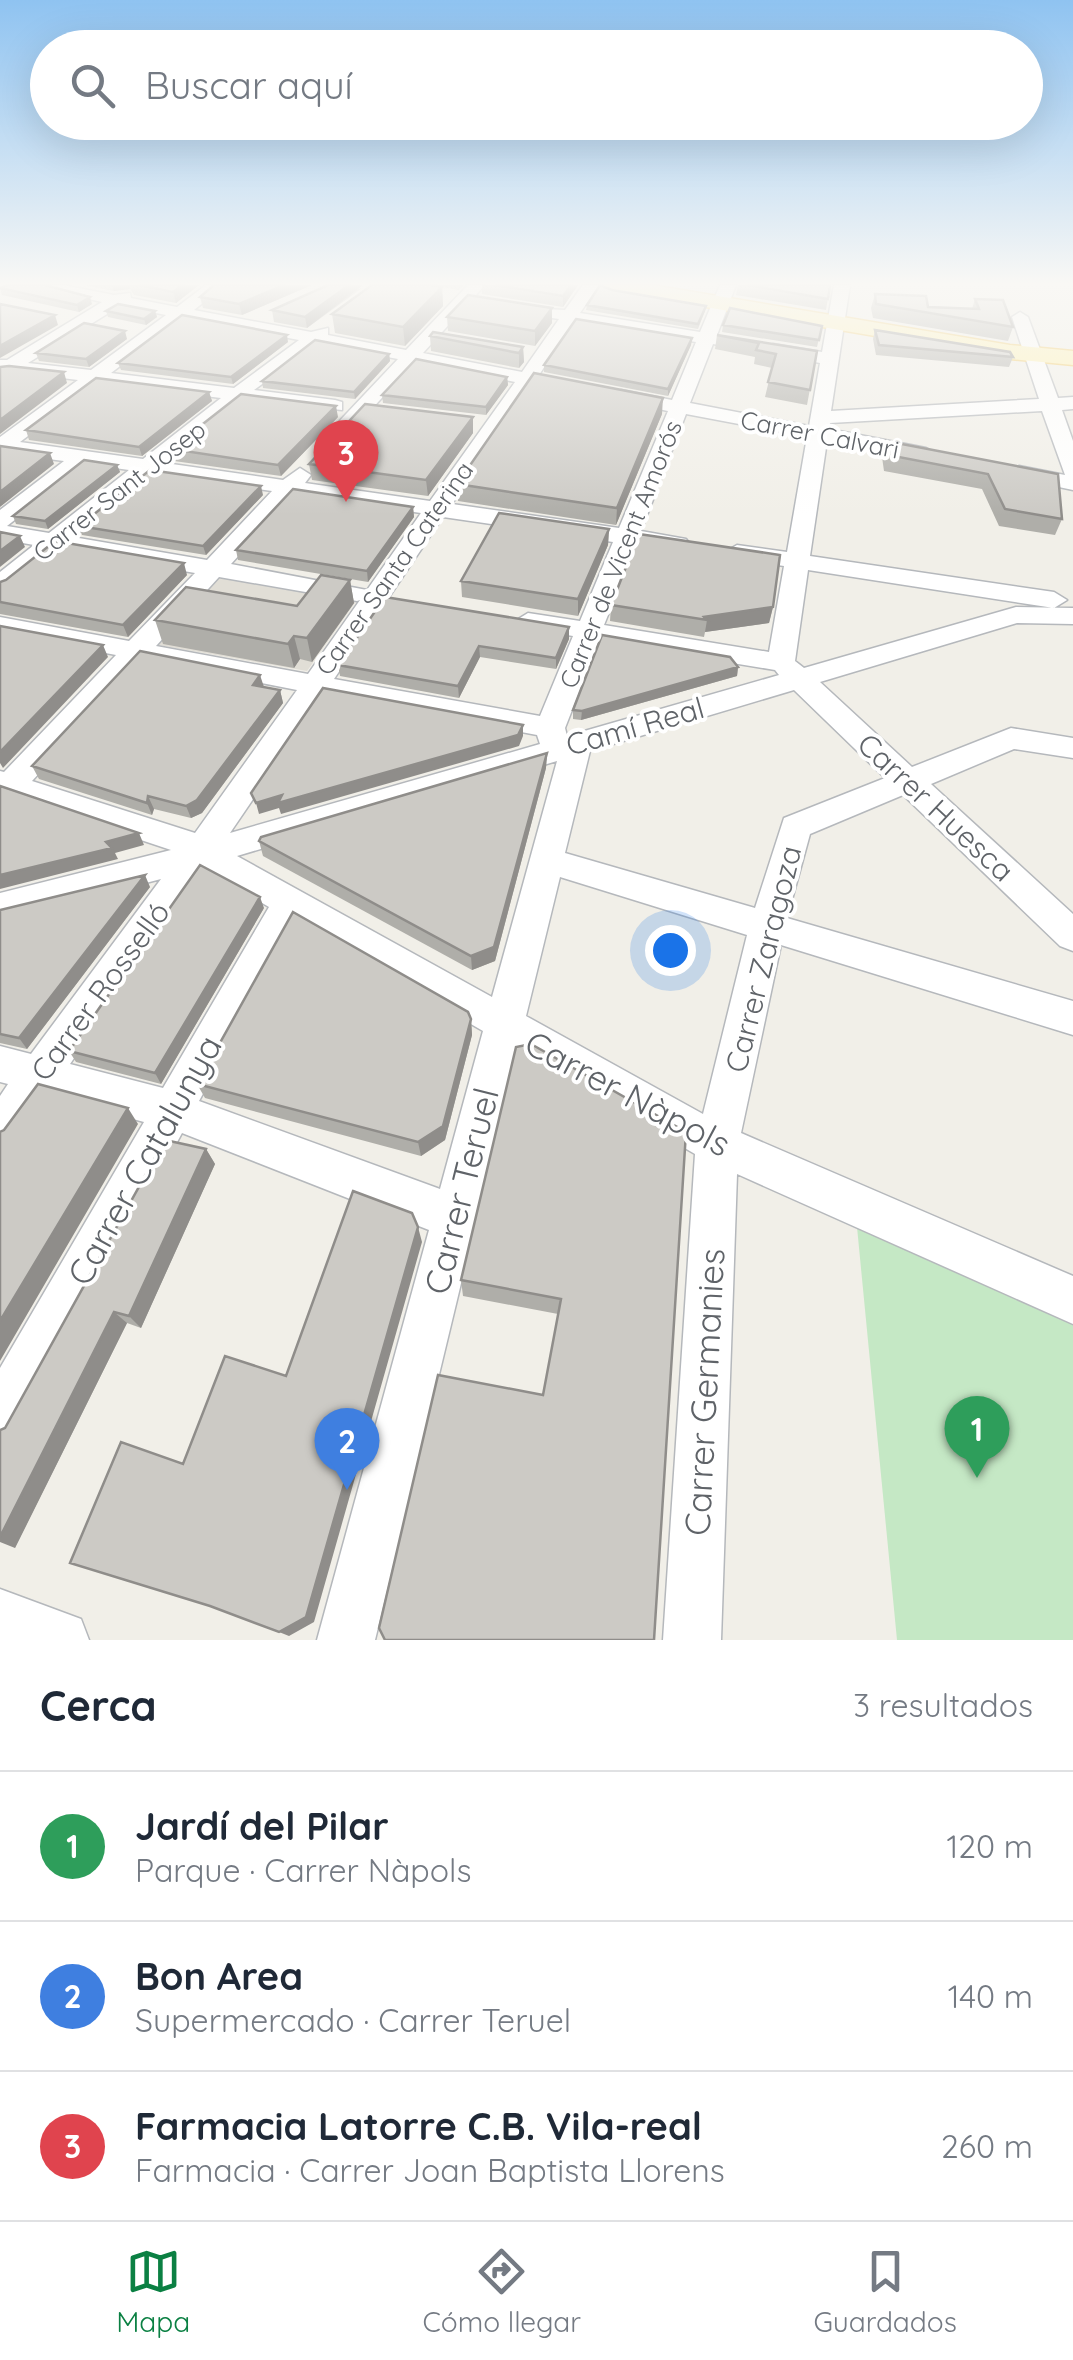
<!DOCTYPE html>
<html lang="es">
<head>
<meta charset="utf-8">
<style>
  :root { --surface:#fff; --page:#f6f6f7; --text:#1f2937; --muted:#747a83; --line:#e0e1e3; --accent:#0b8043 }
  body { margin:0; font-family:Quicksand,sans-serif; background:var(--page); color:var(--text) }
  .you { position:absolute; left:670px; top:950px; width:35px; height:35px; margin:-25px; border:8px solid #fff; border-radius:50%; background:#1a73e8; box-shadow:0 0 0 15px #1a73e833 }
  .badge { display:grid; place-items:center; width:65px; height:65px; border-radius:50%; background:var(--accent); color:#fff; font-size:32px; font-weight:700 }
  .pin { position:absolute; translate:-50% -82px; filter:drop-shadow(0 2px 5px #0008) }
  .pin::after { content:''; position:absolute; top:52px; width:35px; height:30px; background:inherit; clip-path:polygon(0 0,100% 0,50% 100%) }
  .list { margin:0; padding:0; list-style:none }
  h2 { display:flex; justify-content:space-between; align-items:center; height:130px; margin:0; padding:0 40px; font-size:42px }
  h2 small { font-size:32px; font-weight:400; color:var(--muted) }
  .list li { display:grid; grid-template-columns:65px 1fr auto; gap:30px; align-items:center; box-sizing:border-box; height:150px; padding:0 40px; border-top:2px solid var(--line) }
  .list b { display:block; font-size:38px; white-space:nowrap }
  .list p { margin:0; font-size:32px; white-space:nowrap; color:var(--muted) }
  .list em { font-size:32px; font-style:normal; color:var(--muted) }
  .icon { flex:none; width:55px; height:55px; fill:none; stroke:currentColor; stroke-width:2; stroke-linecap:round; stroke-linejoin:round }
  .map { position:relative; flex:none; width:1073px; height:1640px; overflow:hidden }
  .search { position:absolute; background:var(--surface); box-shadow:0 10px 40px #0002; left:30px; right:30px; top:30px; height:110px; display:flex; align-items:center; gap:25px; box-sizing:border-box; padding:0 35px; border-radius:55px; color:var(--muted); font-size:38px }
  .sheet { height:580px; background:var(--surface) }
  nav { display:flex; justify-content:space-around; align-items:center; box-sizing:border-box; height:140px; border-top:2px solid var(--line); background:var(--surface); font-size:28px; color:var(--muted) }
  nav a { display:grid; justify-items:center; gap:5px }
  nav .on { color:var(--accent) }
  .map>svg:first-child { display:block }
  .education { fill:#e1ded6 }
  .green { fill:#c5e8c5 }
  .lines { fill:none; stroke-linecap:round; stroke-linejoin:round }
  .minor-casing { stroke:#b5b8bc; stroke-width:3 }
  .major-casing { stroke:#f2c960; stroke-width:3 }
  .minor { fill:#fff; fill-rule:evenodd }
  .major { fill:#fff2af; fill-rule:evenodd }
  .wall { fill:#afaea9 }
  .shaded-wall { fill:#8f8d8a }
  .building { fill:#cccac5; stroke:#8f8d8a; stroke-width:2.5 }
  .labels { text-anchor:middle; dominant-baseline:central; stroke-width:8; stroke-linejoin:round; paint-order:stroke }
  .far-street-label { font-size:25px; fill:#5f6368; stroke:#fff }
  .street-label { font-size:30px; fill:#5f6368; stroke:#fff }
  .near-street-label { font-size:35px; fill:#5f6368; stroke:#fff }
</style>
</head>
<body>
<div class="map">
<svg width="1073" height="1640" viewBox="0 0 1073 1640">
  <rect width="100%" height="100%" fill="#f1efe8"/>
  <path class="education" d="M 218,578 L 357,600 L 307,671 L 153,644 Z"/>
  <path class="green" d="M 857,1227 L 1073,1316 L 1073,1640 L 897,1640 Z"/>
  <g class="lines">
    <defs>
      <path id="minor" d="M 28,285 L 63,285 L 114,295 L 130,293 L 131,298 L 177,307 L 206,285 L 225,285 L 194,310 L 311,332 L 328,328 L 328,335 L 406,350 L 468,285 L 485,285 L 423,353 L 522,372 L 559,319 L 545,317 L 545,309 L 565,310 L 583,285 L 599,285 L 580,313 L 700,332 L 720,285 L 736,285 L 717,335 L 733,341 L 724,346 L 713,344 L 690,403 L 809,426 L 820,363 L 773,354 L 764,349 L 773,344 L 822,352 L 834,285 L 850,285 L 831,411 L 1039,399 L 1012,317 L 1020,312 L 1028,317 L 1058,398 L 1073,397 L 1073,409 L 1062,410 L 1073,441 L 1073,490 L 1011,477 L 1008,472 L 1019,466 L 1065,475 L 1042,411 L 830,423 L 829,429 L 926,448 L 937,454 L 926,460 L 827,441 L 810,556 L 1054,592 L 1067,600 L 1054,608 L 808,570 L 795,661 L 804,668 L 1016,607 L 1073,608 L 1073,624 L 1017,623 L 820,682 L 912,767 L 1011,728 L 1073,738 L 1073,758 L 1014,749 L 931,784 L 1073,914 L 1073,951 L 1060,946 L 903,795 L 810,834 L 787,918 L 1073,1001 L 1073,1035 L 781,945 L 741,1133 L 1073,1276 L 1073,1324 L 737,1174 L 721,1640 L 663,1640 L 695,1154 L 517,1051 L 375,1640 L 317,1640 L 429,1230 L 182,1133 L 18,1435 L 0,1443 L 0,1368 L 144,1122 L 49,1096 L 15,1144 L 0,1150 L 0,1096 L 8,1084 L 0,1082 L 0,1046 L 31,1054 L 161,879 L 0,921 L 0,893 L 171,850 L 0,793 L 0,771 L 4,772 L 116,655 L 0,633 L 0,617 L 129,641 L 195,573 L 58,549 L 9,589 L 0,592 L 0,572 L 34,545 L 0,539 L 0,510 L 64,461 L 0,453 L 0,437 L 78,380 L 13,372 L 0,375 L 0,360 L 7,360 L 102,302 ZM 120,306 L 166,315 L 91,370 L 28,363 ZM 183,318 L 299,340 L 234,388 L 111,373 ZM 574,322 L 696,342 L 672,400 L 621,390 L 611,396 L 614,400 L 668,411 L 619,528 L 452,504 L 532,385 L 573,393 L 583,387 L 580,383 L 539,375 ZM 317,344 L 398,359 L 330,431 L 327,435 L 330,439 L 344,439 L 415,362 L 515,382 L 430,501 L 305,483 L 311,475 L 300,468 L 283,480 L 165,463 L 242,400 L 342,410 L 342,402 L 335,400 L 254,390 ZM 98,383 L 221,398 L 143,459 L 20,442 ZM 686,414 L 807,437 L 787,552 L 737,545 L 725,552 L 737,559 L 784,566 L 769,652 L 604,625 L 636,545 L 678,551 L 690,544 L 686,539 L 641,531 ZM 86,464 L 129,470 L 49,533 L 7,526 ZM 152,474 L 272,491 L 207,560 L 73,537 ZM 294,495 L 421,513 L 367,590 L 231,564 ZM 443,517 L 613,542 L 580,621 L 528,613 L 515,621 L 519,627 L 573,636 L 540,716 L 334,679 ZM 219,577 L 357,601 L 360,600 L 308,674 L 156,646 ZM 599,641 L 775,670 L 779,675 L 567,736 L 565,728 ZM 143,660 L 297,690 L 195,833 L 32,781 ZM 794,690 L 885,778 L 784,818 L 755,908 L 565,853 L 590,751 ZM 324,695 L 537,735 L 540,744 L 230,833 ZM 557,761 L 492,997 L 237,856 ZM 205,870 L 269,907 L 163,1088 L 70,1064 ZM 560,877 L 747,935 L 703,1114 L 526,1016 ZM 296,923 L 483,1031 L 440,1189 L 199,1101 Z
        M 0,1589 L 81,1619 L 89,1640 L 0,1640 Z"/>
      <path id="major" d="M 602,285 L 652,285 L 1010,345 L 1073,351 L 1073,365 L 1010,359 L 612,291 Z"/>
    </defs>
    <use href="#minor" class="minor-casing"/>
    <use href="#major" class="major-casing"/>
    <use href="#minor" class="minor"/>
    <use href="#major" class="major"/>
  </g>
  <path class="wall" d="M 84,285 L 199,285 L 176,303 L 134,295 L 130,289 L 114,291 Z
    M 312,285 L 242,315 L 203,308 L 200,297 Z
    M 372,285 L 464,285 L 459,290 L 442,287 L 443,306 L 405,346 L 335,333 L 332,314 Z
    M 482,285 L 578,285 L 563,307 L 482,294 Z
    M 738,285 L 830,285 L 826,310 L 736,295 Z
    M 0,288 L 92,304 L 79,312 L 2,295 Z
    M 362,288 L 307,328 L 274,322 L 272,310 Z
    M 612,290 L 705,311 L 698,329 L 586,310 L 587,305 Z
    M 875,294 L 928,307 L 972,309 L 975,299 L 1013,327 L 1008,341 L 873,318 L 871,308 Z
    M 106,311 L 155,311 L 157,317 L 146,325 L 108,317 Z
    M 447,317 L 552,323 L 535,346 L 448,331 Z
    M 723,325 L 822,326 L 817,347 L 722,332 Z
    M 875,330 L 1013,357 L 1009,367 L 876,355 L 873,339 Z
    M 717,335 L 817,351 L 807,405 L 765,397 L 772,368 L 754,364 L 755,357 L 715,349 Z
    M 430,336 L 523,347 L 524,362 L 519,368 L 431,351 Z
    M 692,338 L 691,345 L 668,396 L 544,372 L 544,365 Z
    M 127,339 L 89,367 L 39,361 L 36,353 Z
    M 288,342 L 233,384 L 121,370 L 118,363 Z
    M 389,354 L 390,361 L 355,399 L 263,388 L 262,381 Z
    M 507,377 L 508,385 L 486,415 L 383,403 L 382,395 Z
    M 209,392 L 212,401 L 142,456 L 29,440 L 26,430 Z
    M 662,414 L 616,525 L 458,501 L 457,484 Z
    M 338,417 L 281,476 L 174,461 L 171,449 Z
    M 473,417 L 473,433 L 428,496 L 312,480 L 309,464 Z
    M 886,441 L 1058,474 L 1062,519 L 1055,535 L 999,526 L 982,489 L 884,471 L 882,457 Z
    M 117,465 L 120,472 L 48,529 L 16,524 L 13,516 Z
    M 263,495 L 206,555 L 82,535 L 79,526 Z
    M 413,507 L 414,517 L 368,582 L 238,560 L 236,550 Z
    M 609,529 L 608,545 L 578,616 L 462,597 L 461,581 Z
    M 187,575 L 128,637 L 0,614 L 0,582 Z
    M 350,580 L 354,603 L 312,662 L 300,659 L 294,668 L 163,644 L 155,620 L 297,606 Z
    M 611,605 L 773,607 L 769,623 L 705,632 L 704,637 L 610,621 Z
    M 569,627 L 569,639 L 556,669 L 480,657 L 459,698 L 340,676 L 338,665 Z
    M 738,667 L 737,676 L 581,720 L 573,719 L 573,710 Z
    M 263,687 L 280,690 L 283,703 L 202,813 L 191,818 L 154,809 L 152,815 L 39,779 L 32,766 Z
    M 547,753 L 546,768 L 495,961 L 472,970 L 263,856 L 259,841 Z
    M 150,887 L 27,1049 L 0,1043 L 0,910 Z
    M 264,908 L 161,1084 L 76,1062 L 69,1051 Z
    M 471,1019 L 472,1035 L 445,1140 L 421,1156 L 205,1098 L 197,1084 Z
    M 516,1047 L 654,1640 L 543,1395 L 558,1314 L 463,1296 L 461,1280 Z
    M 206,1149 L 215,1164 L 141,1328 L 127,1323 L 15,1548 L 5,1428 Z"/>
  <path class="shaded-wall" d="M 112,285 L 128,285 L 130,289 L 114,291 Z
    M 182,285 L 199,285 L 176,303 L 173,292 Z
    M 284,285 L 312,285 L 242,315 L 239,304 Z
    M 349,285 L 363,285 L 307,328 L 305,317 Z
    M 571,285 L 578,285 L 563,307 L 563,296 Z
    M 442,287 L 443,306 L 405,346 L 403,327 Z
    M 90,297 L 92,304 L 79,312 L 77,305 Z
    M 552,308 L 552,323 L 535,346 L 535,331 Z
    M 155,311 L 157,317 L 146,325 L 144,319 Z
    M 55,315 L 58,325 L 0,358 L 0,346 Z
    M 125,331 L 127,339 L 89,367 L 86,359 Z
    M 287,335 L 288,342 L 233,384 L 231,377 Z
    M 692,338 L 691,345 L 668,396 L 668,389 Z
    M 523,347 L 524,362 L 519,368 L 519,353 Z
    M 389,354 L 390,361 L 355,399 L 354,392 Z
    M 64,372 L 67,383 L 0,434 L 0,420 Z
    M 507,377 L 508,385 L 486,415 L 486,407 Z
    M 209,392 L 212,401 L 142,456 L 139,447 Z
    M 663,398 L 662,414 L 616,525 L 617,508 Z
    M 336,406 L 338,417 L 281,476 L 278,465 Z
    M 473,417 L 473,433 L 428,496 L 426,480 Z
    M 50,453 L 54,464 L 0,507 L 0,492 Z
    M 117,465 L 120,472 L 48,529 L 45,521 Z
    M 261,486 L 263,495 L 206,555 L 203,546 Z
    M 413,507 L 414,517 L 368,582 L 367,571 Z
    M 609,529 L 608,545 L 578,616 L 578,599 Z
    M 20,536 L 25,547 L 0,567 L 0,551 Z
    M 184,563 L 187,575 L 128,637 L 123,625 Z
    M 350,580 L 354,603 L 312,662 L 307,638 Z
    M 773,607 L 769,623 L 705,632 L 707,620 L 704,617 Z
    M 569,627 L 569,639 L 556,669 L 556,658 Z
    M 294,636 L 300,659 L 294,668 L 288,644 Z
    M 103,645 L 108,657 L 3,768 L 0,763 L 0,752 Z
    M 479,646 L 480,657 L 459,698 L 458,686 Z
    M 738,667 L 737,676 L 581,720 L 582,711 Z
    M 260,675 L 264,687 L 253,685 Z
    M 280,690 L 283,703 L 202,813 L 191,818 L 186,806 Z
    M 523,725 L 523,736 L 519,746 L 281,814 L 279,808 L 259,814 L 256,803 Z
    M 547,753 L 546,768 L 495,961 L 472,970 L 471,956 Z
    M 148,796 L 154,809 L 152,815 L 147,803 Z
    M 139,833 L 144,845 L 115,853 L 118,859 L 0,889 L 0,875 L 106,842 Z
    M 145,875 L 150,887 L 27,1049 L 19,1038 Z
    M 260,897 L 264,908 L 161,1084 L 155,1073 Z
    M 471,1019 L 472,1035 L 445,1140 L 421,1156 L 418,1142 Z
    M 128,1108 L 138,1124 L 0,1361 L 0,1321 Z
    M 206,1149 L 215,1164 L 141,1328 L 129,1316 Z
    M 418,1227 L 422,1242 L 314,1622 L 289,1636 L 279,1632 Z
    M 114,1312 L 127,1323 L 15,1548 L 0,1542 L 0,1537 Z"/>
  <path class="building" d="M 8,285 L 45,285 L 90,297 L 77,305 L 0,288 Z
    M 139,285 L 182,285 L 173,292 Z
    M 214,285 L 284,285 L 239,304 L 200,297 Z
    M 328,285 L 349,285 L 305,317 L 272,310 Z
    M 372,285 L 430,285 L 442,287 L 403,327 L 332,314 Z
    M 495,285 L 571,285 L 563,296 Z
    M 600,285 L 612,290 L 706,306 L 698,324 L 587,305 Z
    M 747,285 L 830,285 L 828,299 Z
    M 875,294 L 926,296 L 928,307 L 979,309 L 975,299 L 1003,300 L 1013,327 L 876,304 Z
    M 468,295 L 552,308 L 535,331 L 447,317 Z
    M 0,304 L 55,315 L 0,346 Z
    M 118,304 L 155,311 L 144,319 L 106,311 Z
    M 730,308 L 822,326 L 819,340 L 723,325 Z
    M 182,315 L 287,335 L 231,377 L 118,363 Z
    M 576,319 L 692,338 L 668,389 L 544,365 Z
    M 84,323 L 125,331 L 86,359 L 36,353 Z
    M 875,330 L 1010,352 L 1013,357 L 879,345 Z
    M 433,332 L 523,347 L 519,353 L 430,336 Z
    M 717,335 L 817,351 L 810,390 L 768,382 L 776,354 L 756,350 L 759,343 Z
    M 315,340 L 389,354 L 354,392 L 262,381 Z
    M 416,359 L 507,377 L 486,407 L 382,395 Z
    M 9,366 L 64,372 L 0,420 L 0,367 Z
    M 534,373 L 663,398 L 617,508 L 457,484 Z
    M 96,378 L 209,392 L 139,447 L 26,430 Z
    M 241,394 L 336,406 L 278,465 L 171,449 Z
    M 365,404 L 473,417 L 426,480 L 309,464 Z
    M 886,441 L 1058,474 L 1062,519 L 1005,509 L 988,474 L 888,455 Z
    M 0,446 L 50,453 L 0,492 Z
    M 84,460 L 117,465 L 45,521 L 13,516 Z
    M 150,470 L 261,486 L 203,546 L 79,526 Z
    M 293,489 L 413,507 L 367,571 L 236,550 Z
    M 499,513 L 609,529 L 578,599 L 461,581 Z
    M 0,532 L 20,536 L 0,551 Z
    M 639,534 L 780,555 L 773,607 L 704,617 L 707,620 L 611,605 Z
    M 55,541 L 184,563 L 123,625 L 0,602 L 0,582 L 6,580 Z
    M 321,575 L 350,580 L 307,638 L 294,636 L 288,644 L 155,620 L 186,587 L 297,606 Z
    M 385,597 L 569,627 L 556,658 L 479,646 L 458,686 L 338,665 Z
    M 0,626 L 103,645 L 0,752 Z
    M 602,635 L 730,657 L 738,667 L 582,711 L 573,710 Z
    M 140,651 L 260,675 L 253,685 L 280,690 L 197,800 L 186,806 L 148,796 L 147,803 L 32,766 Z
    M 323,688 L 523,725 L 518,735 L 278,803 L 282,795 L 256,803 L 251,793 Z
    M 547,753 L 494,947 L 471,956 L 259,841 L 261,837 Z
    M 0,786 L 139,833 L 106,842 L 112,848 L 0,875 Z
    M 200,865 L 260,897 L 155,1073 L 69,1051 Z
    M 145,875 L 19,1038 L 0,1034 L 0,910 Z
    M 293,912 L 468,1012 L 471,1019 L 443,1126 L 418,1142 L 197,1084 Z
    M 531,1044 L 686,1132 L 654,1640 L 385,1640 L 379,1628 L 438,1375 L 543,1395 L 561,1299 L 461,1280 L 516,1047 Z
    M 38,1084 L 128,1108 L 0,1321 L 0,1132 L 4,1130 Z
    M 165,1140 L 206,1149 L 129,1316 L 114,1312 L 0,1537 L 0,1430 L 5,1428 Z
    M 353,1191 L 412,1213 L 418,1227 L 306,1617 L 279,1632 L 210,1606 L 70,1563 L 121,1442 L 183,1464 L 225,1356 L 286,1376 Z"/>
  <linearGradient id="sky" x2="0" y2="1"><stop stop-color="#8fc3f1"/><stop offset="0.55" stop-color="#f9f8f5"/><stop offset="1" stop-color="#f9f8f5" stop-opacity="0"/></linearGradient>
  <rect width="1073" height="515" fill="url(#sky)"/>
  <g class="labels">
    <g class="far-street-label">
      <text transform="translate(820 434) rotate(11)">Carrer Calvari</text>
      <text transform="translate(119 490) rotate(-38)">Carrer Sant Josep</text>
      <text transform="translate(620 554) rotate(-68)">Carrer de Vicent Amorós</text>
      <text transform="translate(394 568) rotate(-55)">Carrer Santa Caterina</text>
    </g>
    <g class="street-label">
      <text transform="translate(635 726) rotate(-16)">Camí Real</text>
      <text transform="translate(936 807) rotate(43)">Carrer Huesca</text>
      <text transform="translate(763 959) rotate(-76)">Carrer Zaragoza</text>
      <text transform="translate(100 991) rotate(-54)">Carrer Rosselló</text>
    </g>
    <g class="near-street-label">
      <text transform="translate(628 1093) rotate(28)">Carrer Nàpols</text>
      <text transform="translate(144 1160) rotate(-61)">Carrer Catalunya</text>
      <text transform="translate(461 1191) rotate(-76)">Carrer Teruel</text>
      <text transform="translate(704 1392) rotate(-87)">Carrer Germanies</text>
    </g>
  </g>
</svg>
<div class="you"></div>
<div class="pin badge" style="left:977px;top:1478px;background:#2e9e5b">1</div>
<div class="pin badge" style="left:347px;top:1490px;background:#3f7fe0">2</div>
<div class="pin badge" style="left:346px;top:502px;background:#e0444e">3</div>
<div class="search"><svg class="icon" aria-label="search" viewBox="0 0 24 24"><circle cx="10" cy="10" r="6"/><path d="M15 15l6 6"/></svg>Buscar aquí</div>
</div>
<section class="sheet">
<h2>Cerca<small>3 resultados</small></h2>
<ul class="list">
<li><span class="badge" style="background:#2e9e5b">1</span><div><b>Jardí del Pilar</b><p>Parque · Carrer Nàpols</p></div><em>120 m</em></li>
<li><span class="badge" style="background:#3f7fe0">2</span><div><b>Bon Area</b><p>Supermercado · Carrer Teruel</p></div><em>140 m</em></li>
<li><span class="badge" style="background:#e0444e">3</span><div><b>Farmacia Latorre C.B. Vila-real</b><p>Farmacia · Carrer Joan Baptista Llorens</p></div><em>260 m</em></li>
</ul>
</section>
<nav>
<a class="on"><svg class="icon" aria-label="map" viewBox="0 0 24 24"><path d="M3 6l6-2 6 2 6-2v14l-6 2-6-2-6 2zM9 4v14M15 6v14"/></svg>Mapa</a>
<a><svg class="icon" aria-label="directions" viewBox="0 0 24 24"><path d="M12 3l9 9-9 9-9-9zM9 14v-3h6M13 9l2 2-2 2"/></svg>Cómo llegar</a>
<a><svg class="icon" aria-label="saved" viewBox="0 0 24 24"><path d="M7 4h10v16l-5-4-5 4z"/></svg>Guardados</a>
</nav>
</body>
</html>
